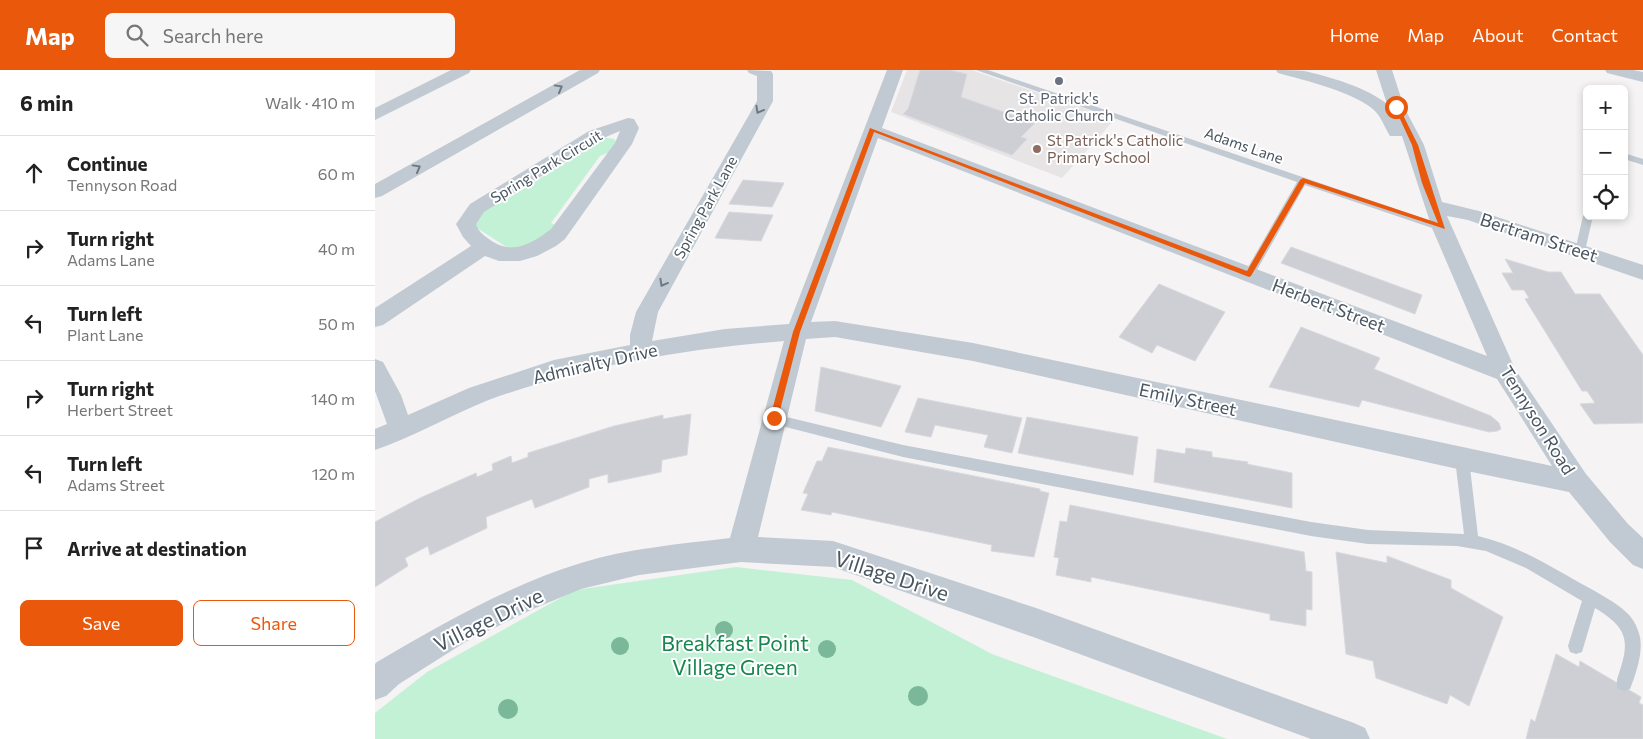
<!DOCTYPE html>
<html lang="en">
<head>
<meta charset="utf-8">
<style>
  :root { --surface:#fff; --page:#f6f6f6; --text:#222; --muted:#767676; --line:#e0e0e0; --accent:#ea580c }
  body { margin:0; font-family:Commissioner,sans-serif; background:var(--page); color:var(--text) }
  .controls { position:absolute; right:15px; top:15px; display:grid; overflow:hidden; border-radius:8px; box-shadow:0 2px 8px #0003 }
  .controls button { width:45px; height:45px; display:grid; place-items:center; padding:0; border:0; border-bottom:1px solid var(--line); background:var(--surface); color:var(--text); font:25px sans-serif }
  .stop { position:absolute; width:15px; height:15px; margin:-11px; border:4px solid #ea580c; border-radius:50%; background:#fff }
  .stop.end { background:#ea580c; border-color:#fff; box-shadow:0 1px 5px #0008 }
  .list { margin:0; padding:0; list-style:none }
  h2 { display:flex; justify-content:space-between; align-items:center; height:65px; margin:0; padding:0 20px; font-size:21px }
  h2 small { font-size:16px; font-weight:400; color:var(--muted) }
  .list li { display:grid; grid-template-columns:32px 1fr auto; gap:15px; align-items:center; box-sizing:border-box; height:75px; padding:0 20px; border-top:1px solid var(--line) }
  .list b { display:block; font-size:19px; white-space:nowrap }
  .list p { margin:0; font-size:16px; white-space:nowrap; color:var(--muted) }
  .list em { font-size:16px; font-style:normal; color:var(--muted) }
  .actions { display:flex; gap:10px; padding:15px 20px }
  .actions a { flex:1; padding:11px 0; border:1px solid var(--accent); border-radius:8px; text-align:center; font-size:18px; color:var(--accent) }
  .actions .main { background:var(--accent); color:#fff }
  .icon { flex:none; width:28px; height:28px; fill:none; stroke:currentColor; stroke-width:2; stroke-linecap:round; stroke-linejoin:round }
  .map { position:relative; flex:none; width:1268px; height:669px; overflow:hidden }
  header { display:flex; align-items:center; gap:30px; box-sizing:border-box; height:70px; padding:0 25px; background:var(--accent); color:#fff }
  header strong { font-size:24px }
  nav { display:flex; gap:28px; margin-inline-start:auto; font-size:18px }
  .search { width:350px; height:45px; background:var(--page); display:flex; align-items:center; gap:12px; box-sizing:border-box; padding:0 18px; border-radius:8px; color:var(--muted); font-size:19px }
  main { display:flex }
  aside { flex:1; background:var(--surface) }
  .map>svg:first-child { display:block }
  .education { fill:#e6e4e5 }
  .green { fill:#c3f1d5 }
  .building { fill:#cdcfd5; stroke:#d7d9de }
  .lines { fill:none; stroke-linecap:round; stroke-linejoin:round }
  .service { fill:#c1cad2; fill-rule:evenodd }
  .minor { fill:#c1cad2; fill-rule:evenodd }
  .tree { fill:#7bb799 }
  .oneway { stroke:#6e7983 }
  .route { fill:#ea580c }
  .worship-dot { fill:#6b7280; stroke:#fff; stroke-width:2 }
  .education-dot { fill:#8d6e63; stroke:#fff; stroke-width:2 }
  .labels { text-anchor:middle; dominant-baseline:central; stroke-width:4; stroke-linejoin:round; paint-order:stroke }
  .far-worship-label { font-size:15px; fill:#5b616d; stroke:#fff }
  .far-education-label { font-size:15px; fill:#785e54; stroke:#fff; text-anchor:start }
  .far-street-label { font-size:15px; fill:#4a5661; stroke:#fff }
  .street-label { font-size:18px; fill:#4a5661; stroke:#fff }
  .near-street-label { font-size:21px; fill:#4a5661; stroke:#fff }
  .near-park-label { font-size:21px; fill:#17864f; stroke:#fff }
</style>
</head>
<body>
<header>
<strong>Map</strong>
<div class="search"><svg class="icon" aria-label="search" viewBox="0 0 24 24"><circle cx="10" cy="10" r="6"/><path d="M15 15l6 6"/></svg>Search here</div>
<nav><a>Home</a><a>Map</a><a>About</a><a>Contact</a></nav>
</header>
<main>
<aside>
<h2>6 min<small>Walk · 410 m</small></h2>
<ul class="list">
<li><svg class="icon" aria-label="ahead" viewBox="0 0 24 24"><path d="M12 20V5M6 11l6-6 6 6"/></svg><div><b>Continue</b><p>Tennyson Road</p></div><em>60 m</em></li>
<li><svg class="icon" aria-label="right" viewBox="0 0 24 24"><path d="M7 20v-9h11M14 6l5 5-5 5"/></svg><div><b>Turn right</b><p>Adams Lane</p></div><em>40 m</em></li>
<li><svg class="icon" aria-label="left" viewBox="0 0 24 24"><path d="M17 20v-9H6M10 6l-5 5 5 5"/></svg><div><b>Turn left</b><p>Plant Lane</p></div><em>50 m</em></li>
<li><svg class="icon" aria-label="right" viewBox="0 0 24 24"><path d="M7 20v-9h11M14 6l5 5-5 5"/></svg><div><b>Turn right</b><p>Herbert Street</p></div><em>140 m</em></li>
<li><svg class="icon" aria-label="left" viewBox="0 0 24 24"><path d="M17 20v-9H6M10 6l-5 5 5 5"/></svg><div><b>Turn left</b><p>Adams Street</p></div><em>120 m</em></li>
<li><svg class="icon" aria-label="arrive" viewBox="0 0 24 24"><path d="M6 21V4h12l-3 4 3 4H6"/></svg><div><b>Arrive at destination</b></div></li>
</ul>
<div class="actions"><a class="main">Save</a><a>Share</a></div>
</aside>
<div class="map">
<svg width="1268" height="669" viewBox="0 0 1268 669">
  <rect width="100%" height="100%" fill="#f5f3f3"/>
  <path class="education" d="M 532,0 L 596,0 L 740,49 L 687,108 L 516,42 Z"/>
  <path class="green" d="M 227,67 L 239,69 L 243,73 L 237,81 L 225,86 L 176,153 L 182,156 L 170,170 L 138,178 L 130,176 L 102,158 L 100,152 L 117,133 L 124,134 L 214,78 L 212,75 Z
    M 361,497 L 477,510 L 617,584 L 852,669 L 0,669 L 0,643 L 52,602 L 200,520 Z"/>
  <path class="building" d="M 545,0 L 574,0 L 592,4 L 586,27 L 660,53 L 646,67 L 652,69 L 637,85 L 528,44 L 533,39 Z
    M 368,110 L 409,113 L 397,137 L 354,134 Z
    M 354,142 L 398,145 L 386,171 L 340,168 Z
    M 916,177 L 1047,225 L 1040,244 L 906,193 Z
    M 1130,189 L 1173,202 L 1186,202 L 1200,224 L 1225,224 L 1268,285 L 1268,353 L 1219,354 L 1205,334 L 1220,333 L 1212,321 L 1207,321 L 1150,229 L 1154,228 L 1149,220 L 1137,220 L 1127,203 L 1138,203 Z
    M 784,214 L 850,242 L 820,291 L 782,275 L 777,283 L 744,267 Z
    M 926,257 L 1005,288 L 999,299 L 1116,346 L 1124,353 L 1126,359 L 1122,361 L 1114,362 L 987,330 L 984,337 L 894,317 Z
    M 446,297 L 526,316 L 506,357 L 440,341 Z
    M 543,328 L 647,348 L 637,383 L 609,377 L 613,365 L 560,355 L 556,367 L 530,362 Z
    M 316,344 L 312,385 L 287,390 L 286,402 L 233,413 L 233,404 L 214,409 L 214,417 L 160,438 L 157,429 L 111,447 L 112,458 L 55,485 L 53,476 L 30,488 L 33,496 L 0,517 L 0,452 L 9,447 L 45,428 L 101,403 L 102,407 L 118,400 L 117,394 L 136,386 L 137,393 L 153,387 L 153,383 L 239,356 L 288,345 L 288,349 Z
    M 652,347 L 763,367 L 758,405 L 643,383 Z
    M 453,377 L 665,419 L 665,421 L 674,423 L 659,487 L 616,481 L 617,475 L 457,442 L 456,445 L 426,440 L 433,424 L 428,423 L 442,391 L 447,391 Z
    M 811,378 L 837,382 L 837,387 L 873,392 L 872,394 L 917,403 L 917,438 L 779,412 L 782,379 L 810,384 Z
    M 695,435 L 929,482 L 931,501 L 937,502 L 937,540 L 931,539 L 931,556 L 895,550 L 895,544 L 716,507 L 716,512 L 681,505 L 684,488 L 679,487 L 685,451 L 692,452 Z
    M 961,482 L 1012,493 L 1012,486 L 1076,510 L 1076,518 L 1128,547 L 1094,636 L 1075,625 L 1072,634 L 1001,608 L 998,591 L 971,584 Z
    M 1181,584 L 1204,597 L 1205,591 L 1266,627 L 1264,633 L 1268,635 L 1268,669 L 1151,669 L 1156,649 L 1160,652 Z"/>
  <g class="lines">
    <path class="service" d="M 601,0 L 613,0 L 1071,156 L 1072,158 L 1071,160 L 1063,160 L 930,115 L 878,207 L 870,207 L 869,204 L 922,112 Z
      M 1249,83 L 1268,89 L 1268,95 L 1249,89 Z
      M 1212,143 L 1212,146 L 1218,146 L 1210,181 L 1205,185 L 1200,181 L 1208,146 Z
      M 399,344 L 528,375 L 936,452 L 993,460 L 1089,464 L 1080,389 L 1082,385 L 1087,383 L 1092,385 L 1094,389 L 1103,466 C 1146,476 1180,500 1218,520 C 1230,527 1245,535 1255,546 C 1260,552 1263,559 1265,567 C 1268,583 1261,604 1255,619 L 1249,621 L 1243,619 C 1240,612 1243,607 1245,600 C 1256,567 1249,556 1220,538 L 1207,582 L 1201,584 L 1195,582 L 1193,576 L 1207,531 L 1151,498 L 1111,481 L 1082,476 L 993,474 L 936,466 L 528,387 L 395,353 L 393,349 L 395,345 Z"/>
    <path class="minor" d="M 76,0 L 96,0 L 94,3 L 0,50 L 0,38 Z
      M 205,0 L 225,0 L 223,3 L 7,126 L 0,128 L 0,114 Z
      M 372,0 L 396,1 L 398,4 L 398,31 L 283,242 L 277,271 L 350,259 L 414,254 L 512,0 L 528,0 L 507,58 L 1112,286 L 1057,158 L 1027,66 L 1015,66 C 1010,58 1007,49 1001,42 C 983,23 929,10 903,3 L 901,0 C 910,0 920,0 929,1 C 953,6 993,18 1012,34 L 1001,0 L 1017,0 L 1029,37 L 1049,75 L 1067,132 L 1104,141 L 1268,195 L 1268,210 L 1093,150 L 1072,146 L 1140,299 L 1211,404 L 1253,454 L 1268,468 L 1268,499 L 1258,495 L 1235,472 L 1194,422 L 1087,400 L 598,291 L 460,267 L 431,269 L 383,467 L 458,471 L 661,538 L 979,653 L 990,658 L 995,669 L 936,669 L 661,568 L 458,497 L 366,492 L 264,505 L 206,519 L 158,539 L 92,571 L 24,614 L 11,626 L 0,630 L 0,594 L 2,592 C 67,554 134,515 206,493 C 254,478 306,474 355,468 L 409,271 C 308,279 206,296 111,331 C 74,346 38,367 0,380 L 0,359 L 12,354 L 0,321 L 0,289 L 8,292 L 26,325 L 33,345 L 94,318 L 179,290 L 255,275 L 255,265 L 261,242 L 382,31 L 382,6 L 374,3 ZM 503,68 L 1122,309 L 1177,396 L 598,273 L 460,251 L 436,252 Z
      M 1230,0 L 1258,0 L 1268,2 L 1268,12 L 1232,3 Z
      M 253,48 L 259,49 L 264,58 L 257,74 L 190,169 L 181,176 L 162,186 L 145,191 L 124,191 L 110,186 L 8,255 L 0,257 L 0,238 L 96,176 L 88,167 L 81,154 L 95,134 L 214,61 ZM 245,61 L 240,73 L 176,159 C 157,174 136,186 114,169 C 108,165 103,161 101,154 L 109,142 L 226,69 Z"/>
  </g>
  <g class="tree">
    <circle cx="349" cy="560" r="9"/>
    <circle cx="245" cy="576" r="9"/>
    <circle cx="452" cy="579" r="9"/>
    <circle cx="543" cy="626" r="10"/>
    <circle cx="133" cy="639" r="10"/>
  </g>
  <defs><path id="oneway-chevron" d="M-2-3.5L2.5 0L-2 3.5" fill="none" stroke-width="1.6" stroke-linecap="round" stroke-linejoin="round" transform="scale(1.25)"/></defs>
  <g class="oneway">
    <use href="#oneway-chevron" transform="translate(184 18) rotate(-29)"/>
    <use href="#oneway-chevron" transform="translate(384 40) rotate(119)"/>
    <use href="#oneway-chevron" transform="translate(42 98) rotate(-29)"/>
    <use href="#oneway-chevron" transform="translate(288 213) rotate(119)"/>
  </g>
  <path class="route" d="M 1019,36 L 1024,37 L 1043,75 L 1070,159 L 930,113 L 876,206 L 874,207 L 499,62 L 425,262 L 403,348 L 402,351 L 396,351 L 395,348 L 418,262 L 495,58 L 872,201 L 925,110 L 928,108 L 1063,153 L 1047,113 L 1037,75 Z"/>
  <circle class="worship-dot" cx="684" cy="11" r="5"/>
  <circle class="education-dot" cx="662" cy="79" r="5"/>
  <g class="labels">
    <g class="far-worship-label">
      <text x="684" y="28">St. Patrick's<tspan x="684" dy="17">Catholic Church</tspan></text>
    </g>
    <g class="far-education-label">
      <text x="672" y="70">St Patrick's Catholic<tspan x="672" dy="17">Primary School</tspan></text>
    </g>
    <g class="far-street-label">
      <text transform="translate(869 75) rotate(19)">Adams Lane</text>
      <text transform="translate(171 96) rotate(-31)">Spring Park Circuit</text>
      <text transform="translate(330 137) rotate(-61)">Spring Park Lane</text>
    </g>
    <g class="street-label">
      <text transform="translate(1164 167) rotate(18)">Bertram Street</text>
      <text transform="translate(954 235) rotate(21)">Herbert Street</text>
      <text transform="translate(220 293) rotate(-13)">Admiralty Drive</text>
      <text transform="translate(813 329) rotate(12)">Emily Street</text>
      <text transform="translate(1163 350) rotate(58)">Tennyson Road</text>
    </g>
    <g class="near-street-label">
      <text transform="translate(517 505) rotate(18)">Village Drive</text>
      <text transform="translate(113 549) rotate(-26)">Village Drive</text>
    </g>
    <g class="near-park-label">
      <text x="360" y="572">Breakfast Point<tspan x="360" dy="24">Village Green</tspan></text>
    </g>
  </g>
</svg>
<div class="controls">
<button>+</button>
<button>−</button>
<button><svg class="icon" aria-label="locate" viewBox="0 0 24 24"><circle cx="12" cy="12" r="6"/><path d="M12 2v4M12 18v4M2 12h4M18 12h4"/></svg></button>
</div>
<div class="stop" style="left:1021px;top:37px"></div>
<div class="stop end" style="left:399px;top:348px"></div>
</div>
</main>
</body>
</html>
